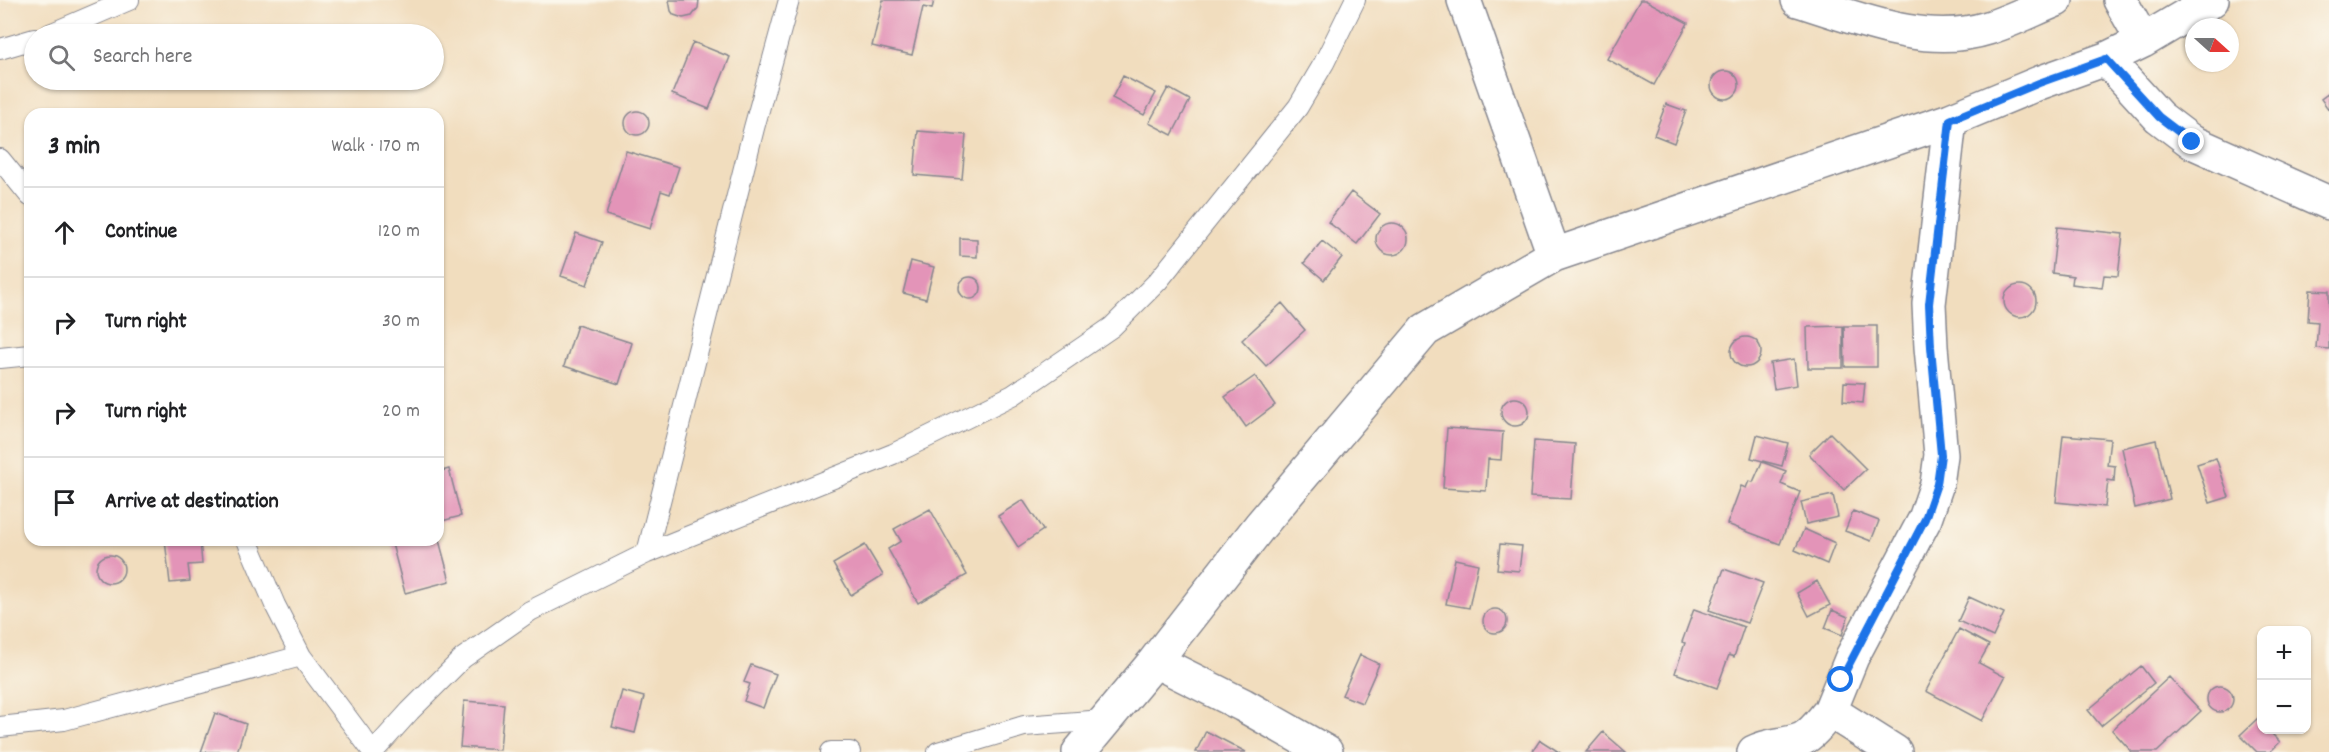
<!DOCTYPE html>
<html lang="en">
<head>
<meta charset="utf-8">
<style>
  :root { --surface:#fff; --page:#f6f6f6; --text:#202124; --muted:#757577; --line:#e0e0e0 }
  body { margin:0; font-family:Dekko,sans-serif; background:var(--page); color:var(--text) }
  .controls { position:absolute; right:18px; bottom:18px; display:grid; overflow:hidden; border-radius:12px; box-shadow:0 2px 4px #0004 }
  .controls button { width:54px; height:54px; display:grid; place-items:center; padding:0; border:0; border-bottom:2px solid var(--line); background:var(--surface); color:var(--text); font:30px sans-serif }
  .compass { position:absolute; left:2185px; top:18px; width:54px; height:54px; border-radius:50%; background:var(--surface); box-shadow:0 2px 4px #0004; rotate:111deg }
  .stop { position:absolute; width:18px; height:18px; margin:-14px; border:4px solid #1a73e8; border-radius:50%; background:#fff }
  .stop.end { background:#1a73e8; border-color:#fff; box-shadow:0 2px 6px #0008 }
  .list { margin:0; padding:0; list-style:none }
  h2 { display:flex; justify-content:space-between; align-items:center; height:78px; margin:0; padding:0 24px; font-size:26px }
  h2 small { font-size:20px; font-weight:400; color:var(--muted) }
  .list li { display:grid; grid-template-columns:39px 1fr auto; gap:18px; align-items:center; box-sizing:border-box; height:90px; padding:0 24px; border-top:2px solid var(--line) }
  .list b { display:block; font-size:22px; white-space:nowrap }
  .list em { font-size:20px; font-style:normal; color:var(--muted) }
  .icon { flex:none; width:33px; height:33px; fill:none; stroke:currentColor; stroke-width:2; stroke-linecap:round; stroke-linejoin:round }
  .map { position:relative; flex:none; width:2329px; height:752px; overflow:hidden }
  .search { position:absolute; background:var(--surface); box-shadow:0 2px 4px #0004; left:24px; top:24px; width:420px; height:66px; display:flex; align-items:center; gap:15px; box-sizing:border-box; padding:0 21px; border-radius:33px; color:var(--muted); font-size:22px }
  .panel { position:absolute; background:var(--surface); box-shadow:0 2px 4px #0004; left:24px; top:108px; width:420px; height:438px; border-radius:18px }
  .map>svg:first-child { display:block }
  .building { fill:#e394b8 }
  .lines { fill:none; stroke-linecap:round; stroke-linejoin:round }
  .service-casing { stroke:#86868e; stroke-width:22 }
  .minor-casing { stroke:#86868e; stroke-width:36 }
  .service { stroke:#fff; stroke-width:20 }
  .minor { stroke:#fff; stroke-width:33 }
  .route { stroke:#1a73e8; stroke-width:8 }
</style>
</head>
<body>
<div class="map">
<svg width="2329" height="752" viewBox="0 0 2329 752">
  <rect width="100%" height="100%" fill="#fbf7ec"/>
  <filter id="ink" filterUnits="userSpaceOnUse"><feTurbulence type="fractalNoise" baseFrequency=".0167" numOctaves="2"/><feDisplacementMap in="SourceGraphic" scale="12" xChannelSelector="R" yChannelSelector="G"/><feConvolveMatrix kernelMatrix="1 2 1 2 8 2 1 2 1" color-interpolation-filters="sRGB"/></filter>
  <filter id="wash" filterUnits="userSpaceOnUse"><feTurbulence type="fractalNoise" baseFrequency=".008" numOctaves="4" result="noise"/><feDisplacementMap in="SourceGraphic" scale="24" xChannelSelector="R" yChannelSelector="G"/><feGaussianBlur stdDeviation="1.35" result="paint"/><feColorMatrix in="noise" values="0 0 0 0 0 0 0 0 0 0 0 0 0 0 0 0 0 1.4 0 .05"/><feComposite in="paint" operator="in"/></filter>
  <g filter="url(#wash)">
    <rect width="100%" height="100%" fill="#f1ddbe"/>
    <g id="blocks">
      <path class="building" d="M 669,0 L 699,0 L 698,8 L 692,16 L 683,18 L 674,15 L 671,11 Z
        M 883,0 L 934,0 L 932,9 L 923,7 L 912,55 L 872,46 Z
        M 1640,0 L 1645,0 L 1688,23 L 1654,85 L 1607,59 Z
        M 693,42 L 730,57 L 709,109 L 672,94 Z
        M1711 85a14 14 0 1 1 28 0a14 14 0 1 1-28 0Z
        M 1123,76 L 1156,93 L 1144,115 L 1112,98 Z
        M 1168,88 L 1190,100 L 1172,135 L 1149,123 Z
        M 2329,93 L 2329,110 L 2321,99 Z
        M 1666,104 L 1686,111 L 1674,143 L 1654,135 Z
        M625 123a12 12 0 1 1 24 0a12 12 0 1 1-24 0Z
        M 918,131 L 966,135 L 962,179 L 914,175 Z
        M 626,151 L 679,167 L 670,194 L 661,191 L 650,229 L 606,215 Z
        M 1351,192 L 1380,214 L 1357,244 L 1328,222 Z
        M1376 239a16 16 0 1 1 32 0a16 16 0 1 1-32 0Z
        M 2057,227 L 2123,234 L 2118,276 L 2104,275 L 2102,288 L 2072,284 L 2073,276 L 2052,273 Z
        M 576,233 L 602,242 L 587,285 L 561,276 Z
        M 960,238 L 977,239 L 977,257 L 960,256 Z
        M 1322,241 L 1342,257 L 1324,280 L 1304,263 Z
        M 911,261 L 934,267 L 926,299 L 903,293 Z
        M959 288a11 11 0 1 1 22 0a11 11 0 1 1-22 0Z
        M2004 301a16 16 0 1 1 32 0a16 16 0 1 1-32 0Z
        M 2310,290 L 2329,291 L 2329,349 L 2316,348 L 2318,322 L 2308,321 Z
        M 1282,303 L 1305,330 L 1266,366 L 1242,340 Z
        M 577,325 L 632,343 L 619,384 L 564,366 Z
        M 1843,326 L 1843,368 L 1808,368 L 1807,327 Z
        M 1844,326 L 1877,326 L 1877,367 L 1845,367 Z
        M1731 352a15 15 0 1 1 30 0a15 15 0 1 1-30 0Z
        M 1794,359 L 1797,385 L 1774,389 L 1770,363 Z
        M 1255,376 L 1275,405 L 1246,427 L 1225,397 Z
        M 1844,382 L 1865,383 L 1863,403 L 1843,401 Z
        M1501 412a14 14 0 1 1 28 0a14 14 0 1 1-28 0Z
        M 1447,428 L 1503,432 L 1501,460 L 1488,459 L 1486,491 L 1443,488 Z
        M 1830,433 L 1866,469 L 1844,490 L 1809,454 Z
        M 1757,435 L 1788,443 L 1782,466 L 1751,458 Z
        M 2063,435 L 2110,439 L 2107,465 L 2115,466 L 2114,481 L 2108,480 L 2105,507 L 2056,502 Z
        M 2156,440 L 2170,499 L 2135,508 L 2122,448 Z
        M 1534,441 L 1575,444 L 1571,499 L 1530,497 Z
        M 2216,458 L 2229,497 L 2210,503 L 2197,464 Z
        M 1762,462 L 1786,471 L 1781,484 L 1800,492 L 1780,544 L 1727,524 L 1741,486 L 1746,488 L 1749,481 L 1753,482 Z
        M 449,469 L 461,516 L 438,522 L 438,472 Z
        M 1833,495 L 1838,517 L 1806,524 L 1801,502 Z
        M 1023,500 L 1043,530 L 1018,547 L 998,516 Z
        M 930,509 L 967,575 L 918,603 L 888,549 L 901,541 L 894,529 Z
        M 1853,511 L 1879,521 L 1871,541 L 1845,531 Z
        M 1804,529 L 1835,543 L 1827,564 L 1795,550 Z
        M 165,540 L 200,540 L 202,564 L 188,565 L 190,581 L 170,583 Z
        M 391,540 L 439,540 L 450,581 L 405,593 Z
        M 1500,544 L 1522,546 L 1519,571 L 1497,569 Z
        M 865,545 L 883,575 L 851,595 L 833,564 Z
        M96 569a14 14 0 1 1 28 0a14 14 0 1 1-28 0Z
        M 1455,559 L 1478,564 L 1469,608 L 1446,604 Z
        M 1724,569 L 1763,583 L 1747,623 L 1709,610 Z
        M 1817,581 L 1830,605 L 1809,616 L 1797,593 Z
        M 1969,597 L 2004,613 L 1993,637 L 1958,621 Z
        M1483 621a12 12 0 1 1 24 0a12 12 0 1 1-24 0Z
        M 1694,609 L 1744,627 L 1734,657 L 1729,655 L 1717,688 L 1675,673 L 1685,643 L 1682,642 Z
        M 1832,610 L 1848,617 L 1842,635 L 1825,628 Z
        M 1959,629 L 1989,645 L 1979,663 L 2005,677 L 1982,721 L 1926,691 Z
        M 1360,655 L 1379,664 L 1362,703 L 1342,695 Z
        M 751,665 L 776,674 L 763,708 L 744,701 L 750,684 L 744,682 Z
        M 2141,666 L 2154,683 L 2101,726 L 2088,710 Z
        M 2169,677 L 2201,711 L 2157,752 L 2132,752 L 2112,730 Z
        M2207 699a13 13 0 1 1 26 0a13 13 0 1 1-26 0Z
        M 622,691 L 644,697 L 635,733 L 612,727 Z
        M 464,701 L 504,704 L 500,750 L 460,747 Z
        M 215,713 L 246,724 L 237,752 L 201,752 Z
        M 2258,718 L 2262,722 L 2262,730 L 2268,730 L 2280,742 L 2270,752 L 2257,752 L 2240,735 Z
        M 1206,731 L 1246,752 L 1196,752 Z
        M 1603,732 L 1626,752 L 1586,752 Z
        M 1540,740 L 1559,752 L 1532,752 Z"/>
    </g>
  </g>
  <g filter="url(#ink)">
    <use href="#blocks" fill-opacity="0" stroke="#86868e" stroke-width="1.5"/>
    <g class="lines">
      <defs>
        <path id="service" d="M 50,34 L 129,0
          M 0,49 L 34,39
          M 0,159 L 30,196
          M 0,358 L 30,355
          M 247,540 L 275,605 L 301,656 L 373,752
          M 647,553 L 754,128 L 789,0
          M 0,727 L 64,720 L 301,656
          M 373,752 L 410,711 L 463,658 L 530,611 L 647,553 L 893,454 L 1013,395 L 1112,327 L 1158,281 L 1298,107 L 1324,63 L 1355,0
          M 831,752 L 850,752
          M 938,752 L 1024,726 L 1104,720"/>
        <path id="minor" d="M 1464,0 L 1554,255
          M 1798,0 C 1857,18 1925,48 1988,28 C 2011,21 2034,9 2056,0
          M 2120,0 L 2143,41
          M 2106,59 L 2159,117 L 2192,142 L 2329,203
          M 1155,661 L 1243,705 L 1326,752
          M 1079,752 L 1155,661 L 1260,526 L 1425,330 L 1554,255 L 1950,120 L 2039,83 L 2106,59 L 2143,41 L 2212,0
          M 1754,752 C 1770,743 1787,746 1802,739 C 1814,733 1822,720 1830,711
          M 1895,752 L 1830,711 L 1852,657 L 1925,519 L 1937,484 L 1941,455 L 1931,347 L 1929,304 L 1950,120"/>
      </defs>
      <use href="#service" class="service-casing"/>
      <use href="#minor" class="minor-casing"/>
      <use href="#service" class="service"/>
      <use href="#minor" class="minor"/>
    </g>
  </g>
  <g class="lines" filter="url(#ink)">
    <path class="route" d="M 1841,680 L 1925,519 L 1937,484 L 1941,455 L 1931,347 L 1929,304 L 1950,120 L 2039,83 L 2106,59 L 2159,117 L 2192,142"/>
  </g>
</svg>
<div class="controls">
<button>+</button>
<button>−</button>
</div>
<svg class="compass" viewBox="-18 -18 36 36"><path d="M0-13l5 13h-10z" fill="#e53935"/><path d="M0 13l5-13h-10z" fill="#757577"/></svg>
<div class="stop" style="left:1841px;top:680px"></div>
<div class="stop end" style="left:2192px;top:142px"></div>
<div class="search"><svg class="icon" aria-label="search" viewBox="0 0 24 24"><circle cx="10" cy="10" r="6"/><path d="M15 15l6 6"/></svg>Search here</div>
<section class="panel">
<h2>3 min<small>Walk · 170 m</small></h2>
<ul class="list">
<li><svg class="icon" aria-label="ahead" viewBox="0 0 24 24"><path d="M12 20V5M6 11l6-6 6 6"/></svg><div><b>Continue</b></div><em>120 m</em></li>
<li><svg class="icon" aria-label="right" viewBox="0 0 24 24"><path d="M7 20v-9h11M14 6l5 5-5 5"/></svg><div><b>Turn right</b></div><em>30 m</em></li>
<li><svg class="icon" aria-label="right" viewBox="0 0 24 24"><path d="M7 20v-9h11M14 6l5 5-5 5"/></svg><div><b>Turn right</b></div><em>20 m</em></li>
<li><svg class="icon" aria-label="arrive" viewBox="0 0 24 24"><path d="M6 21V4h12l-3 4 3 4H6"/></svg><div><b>Arrive at destination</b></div></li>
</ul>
</section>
</div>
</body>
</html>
